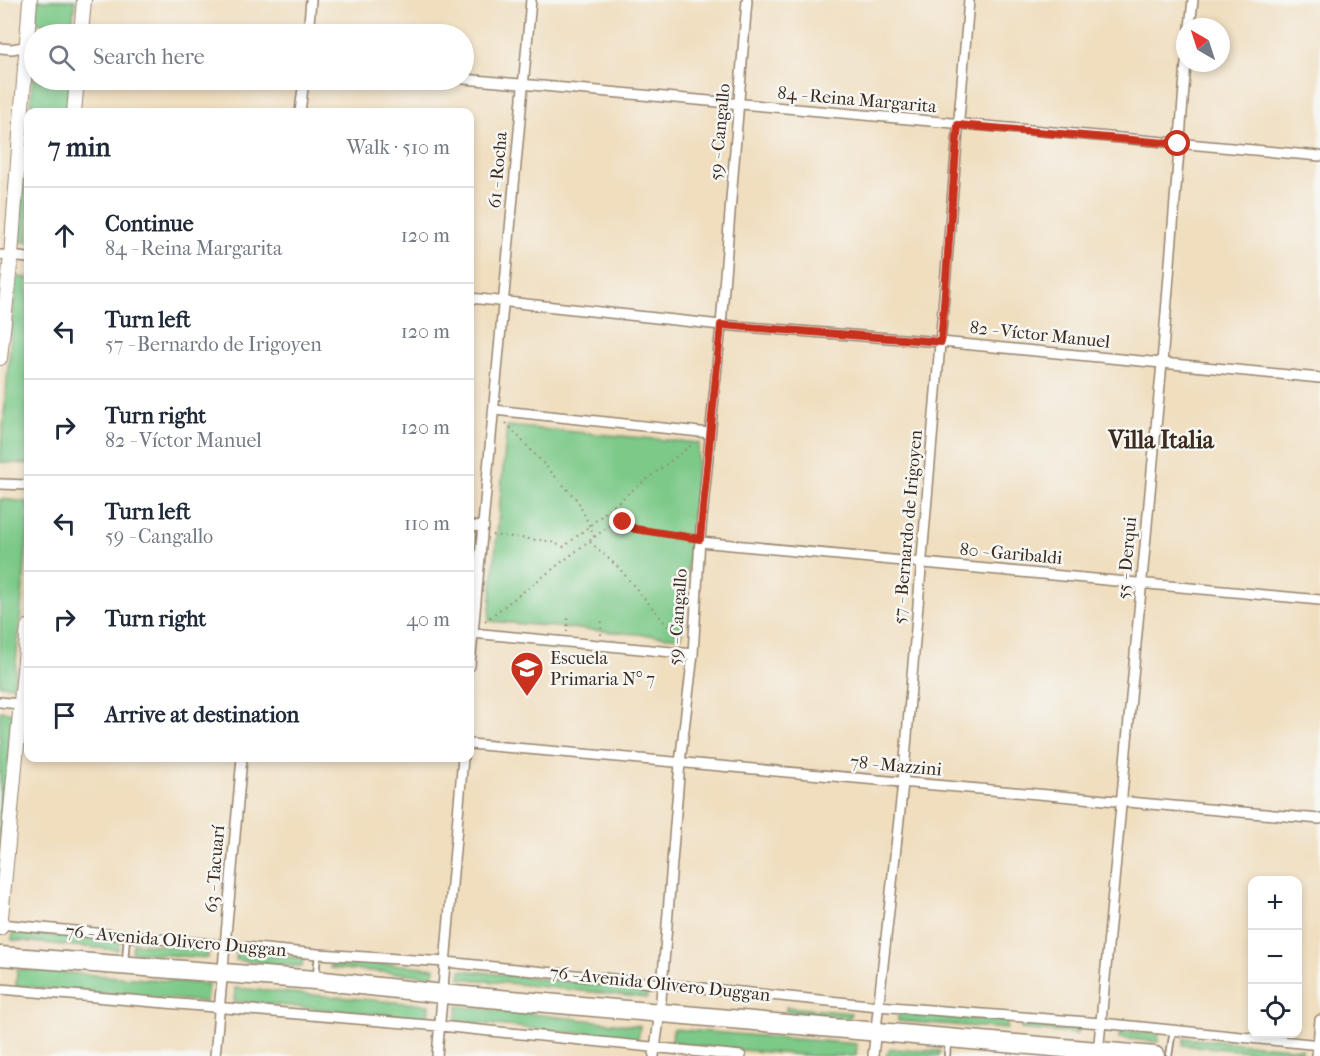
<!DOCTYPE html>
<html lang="en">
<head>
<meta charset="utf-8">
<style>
  :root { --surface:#fff; --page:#f2f2f3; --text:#1f2937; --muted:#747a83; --line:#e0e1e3 }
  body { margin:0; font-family:"IM FELL French Canon",serif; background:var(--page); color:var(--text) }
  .controls { position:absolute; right:18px; bottom:18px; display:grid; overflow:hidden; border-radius:12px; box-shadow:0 3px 9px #0003 }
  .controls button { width:54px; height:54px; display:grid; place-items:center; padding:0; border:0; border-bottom:2px solid var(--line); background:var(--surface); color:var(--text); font:30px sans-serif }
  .compass { position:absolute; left:1176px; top:18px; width:54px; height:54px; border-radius:50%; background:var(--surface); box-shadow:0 3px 9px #0003; rotate:321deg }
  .stop { position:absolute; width:18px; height:18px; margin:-14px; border:4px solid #c8321e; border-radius:50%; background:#fff }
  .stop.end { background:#c8321e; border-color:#fff; box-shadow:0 2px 6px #0008 }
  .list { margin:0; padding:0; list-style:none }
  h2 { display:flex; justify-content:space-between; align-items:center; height:78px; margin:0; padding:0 24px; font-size:26px }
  h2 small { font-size:20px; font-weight:400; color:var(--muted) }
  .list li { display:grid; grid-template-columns:39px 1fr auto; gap:18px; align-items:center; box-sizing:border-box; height:96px; padding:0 24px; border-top:2px solid var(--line) }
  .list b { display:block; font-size:22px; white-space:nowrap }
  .list p { margin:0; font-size:20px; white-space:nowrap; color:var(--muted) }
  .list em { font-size:20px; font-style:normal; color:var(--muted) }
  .icon { flex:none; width:33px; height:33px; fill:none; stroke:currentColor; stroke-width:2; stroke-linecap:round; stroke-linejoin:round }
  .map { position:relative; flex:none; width:1320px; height:1056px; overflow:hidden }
  .search { position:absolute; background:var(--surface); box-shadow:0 3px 9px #0003; left:24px; top:24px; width:450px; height:66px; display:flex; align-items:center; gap:15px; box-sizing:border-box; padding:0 21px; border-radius:33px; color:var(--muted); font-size:22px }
  .panel { position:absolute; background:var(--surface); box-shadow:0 3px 9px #0003; left:24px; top:108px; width:450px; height:654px; border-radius:12px }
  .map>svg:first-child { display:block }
  .green { fill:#7bc988; stroke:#5b7a53; stroke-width:1.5 }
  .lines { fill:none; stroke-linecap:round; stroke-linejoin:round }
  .lane-casing { stroke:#96846e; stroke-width:8 }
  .street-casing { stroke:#96846e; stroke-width:12 }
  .secondary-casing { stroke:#96846e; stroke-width:16 }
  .highway-casing { stroke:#96846e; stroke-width:21 }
  .path { stroke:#96846e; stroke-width:2; stroke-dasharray:1.5 4.5; stroke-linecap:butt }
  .lane { stroke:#fff; stroke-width:4.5 }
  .street { stroke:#fff; stroke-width:9 }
  .secondary { stroke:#fff; stroke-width:14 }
  .highway { stroke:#fff; stroke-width:18 }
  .route { stroke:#c8321e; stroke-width:8 }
  .labels { text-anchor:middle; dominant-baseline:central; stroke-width:5; stroke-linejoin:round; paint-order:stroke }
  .street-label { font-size:18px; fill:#3b2a1e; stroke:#f6f6f2 }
  .poi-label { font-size:18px; fill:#3b2a1e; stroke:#f6f6f2; text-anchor:start }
  .district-label { font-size:24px; font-weight:bold; fill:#3b2a1e; stroke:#f6f6f2 }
</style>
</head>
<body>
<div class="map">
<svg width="1320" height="1056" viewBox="0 0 1320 1056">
  <rect width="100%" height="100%" fill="#f6f6f2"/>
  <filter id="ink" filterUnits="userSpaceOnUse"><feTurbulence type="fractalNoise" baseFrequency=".0167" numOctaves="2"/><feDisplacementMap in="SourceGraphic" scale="12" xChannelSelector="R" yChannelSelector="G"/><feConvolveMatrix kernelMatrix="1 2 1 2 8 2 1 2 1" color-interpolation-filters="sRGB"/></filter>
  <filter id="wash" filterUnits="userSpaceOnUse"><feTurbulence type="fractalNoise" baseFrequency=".008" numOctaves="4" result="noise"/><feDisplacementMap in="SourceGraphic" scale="24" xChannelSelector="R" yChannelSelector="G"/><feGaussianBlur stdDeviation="1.35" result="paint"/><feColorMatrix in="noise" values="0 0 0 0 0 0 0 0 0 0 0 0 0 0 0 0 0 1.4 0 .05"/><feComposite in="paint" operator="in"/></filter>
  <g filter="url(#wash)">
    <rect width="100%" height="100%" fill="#f0debf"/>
    <path class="green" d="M 37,0 L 75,0 L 72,26 L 35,22 Z
      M 34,64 L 34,80 L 71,80 L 67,112 L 30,112 Z
      M 28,127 L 28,242 L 18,241 Z
      M 16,277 L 28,278 L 28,464 L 0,462 Z
      M 507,426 L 699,443 L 681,638 L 489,621 Z
      M 0,499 L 28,502 L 28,533 L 14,686 L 0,685 Z
      M 0,711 L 13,713 L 0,852 Z
      M 13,932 L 119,942 L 118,950 L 12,940 Z
      M 133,943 L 208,949 L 208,958 L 132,952 Z
      M 237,952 L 303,958 L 302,967 L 236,960 Z
      M 331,959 L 435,968 L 434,976 L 330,968 Z
      M 17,969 L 208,984 L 206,1002 L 16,986 Z
      M 461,970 L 647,990 L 647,998 L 460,978 Z
      M 235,988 L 429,1005 L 428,1019 L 234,1001 Z
      M 458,1006 L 640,1026 L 638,1039 L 456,1021 Z
      M 786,1007 L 851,1013 L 850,1018 L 786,1012 Z
      M 898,1013 L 1007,1021 L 1007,1029 L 898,1021 Z
      M 1022,1023 L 1079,1028 L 1078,1034 L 1021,1029 Z
      M 673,1029 L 857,1044 L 856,1056 L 814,1056 L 672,1044 Z
      M 1120,1031 L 1159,1034 L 1158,1042 L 1119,1038 Z
      M 1184,1038 L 1302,1049 L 1302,1056 L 1183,1045 Z
      M 890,1049 L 940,1051 L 939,1056 L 886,1056 Z"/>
  </g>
  <g filter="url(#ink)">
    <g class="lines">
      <defs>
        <path id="lane" d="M 125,961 L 127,937
          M 316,975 L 318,954
          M 947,1056 L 948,1041
          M 1169,1056 L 1173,1030"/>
        <path id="street" d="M 1190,27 L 1193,0
          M 308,34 L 311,0
          M 0,48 L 12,49 L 34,45
          M 464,79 L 1320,156
          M 300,112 L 304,80
          M 0,255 L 28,258
          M 470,298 L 721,325 L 941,342 L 1320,378
          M 494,410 L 709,433
          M 0,484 L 28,485
          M 470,526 L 484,527
          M 700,542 L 1320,600
          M 472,633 L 693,654
          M 470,666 L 531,0
          M 0,702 L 28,705
          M 470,744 L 1320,819
          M 0,924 L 318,954 L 446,962 L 878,1006 L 1101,1023 L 1320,1045
          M 0,989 L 440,1026 L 741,1056
          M 1098,1054 L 1162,363 L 1186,63
          M 215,1056 L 242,758
          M 437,1056 L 463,758
          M 654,1056 L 660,1012 L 680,763 L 693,654 L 700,539 L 721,325 L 747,0
          M 873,1056 L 903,783 L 969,0
          M 1317,1056 L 1320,1020"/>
        <path id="secondary" d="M 81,34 L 84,0
          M 74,112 L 77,80
          M 0,358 L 11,256 L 30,0
          M 0,928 L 28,627"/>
        <path id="highway" d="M 0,956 L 315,980 L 443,994 L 1155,1056"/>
      </defs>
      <use href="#lane" class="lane-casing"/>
      <use href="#street" class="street-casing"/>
      <use href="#secondary" class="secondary-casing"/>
      <use href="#highway" class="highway-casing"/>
      <path class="path" d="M 506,423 L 578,501 L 595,538
        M 492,535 L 548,541 L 564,547 L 630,492 L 694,443
        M 590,542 L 619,568 L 681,642
        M 485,621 L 614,522 L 623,522 L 635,529 L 689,537
        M 567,632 L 568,614
        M 601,635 L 602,617"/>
      <use href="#lane" class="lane"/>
      <use href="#street" class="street"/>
      <use href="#secondary" class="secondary"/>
      <use href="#highway" class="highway"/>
    </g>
  </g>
  <g class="lines" filter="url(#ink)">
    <path class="route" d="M 623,522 L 635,529 L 700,539 L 721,325 L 941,342 L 958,125 L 1178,144"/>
  </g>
  <defs>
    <symbol id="school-pin" viewBox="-11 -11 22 30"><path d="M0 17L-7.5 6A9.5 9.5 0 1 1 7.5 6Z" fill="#c8321e" stroke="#f6f6f2"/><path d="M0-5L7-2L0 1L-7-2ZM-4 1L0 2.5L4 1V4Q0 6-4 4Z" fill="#fff"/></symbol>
  </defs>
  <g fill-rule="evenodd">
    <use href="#school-pin" x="508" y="649" width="38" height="52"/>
  </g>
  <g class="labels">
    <g class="street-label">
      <text transform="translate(857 100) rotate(5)">84 - Reina Margarita</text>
      <text transform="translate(720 132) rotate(-85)">59 - Cangallo</text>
      <text transform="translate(498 170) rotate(-85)">61 - Rocha</text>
      <text transform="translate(1040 335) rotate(6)">82 - Víctor Manuel</text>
      <text transform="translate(908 527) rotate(-85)">57 - Bernardo de Irigoyen</text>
      <text transform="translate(1011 554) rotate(5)">80 - Garibaldi</text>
      <text transform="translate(1127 558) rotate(-85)">55 - Derqui</text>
      <text transform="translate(678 617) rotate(-86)">59 - Cangallo</text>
      <text transform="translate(896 766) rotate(5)">78 - Mazzini</text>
      <text transform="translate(215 869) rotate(-85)">63 - Tacuarí</text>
      <text transform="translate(176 941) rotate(5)">76 - Avenida Olivero Duggan</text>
      <text transform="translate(660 984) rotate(6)">76 - Avenida Olivero Duggan</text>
    </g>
    <g class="poi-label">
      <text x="550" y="658">Escuela<tspan x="550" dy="21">Primaria N° 7</tspan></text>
    </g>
    <g class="district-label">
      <text x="1161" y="440">Villa Italia</text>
    </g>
  </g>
</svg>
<div class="controls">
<button>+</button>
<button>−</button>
<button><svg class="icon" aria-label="locate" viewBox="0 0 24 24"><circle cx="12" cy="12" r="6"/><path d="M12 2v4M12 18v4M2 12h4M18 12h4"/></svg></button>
</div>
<svg class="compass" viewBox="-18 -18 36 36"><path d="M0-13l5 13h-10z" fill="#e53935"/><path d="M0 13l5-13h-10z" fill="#747a83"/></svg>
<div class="stop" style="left:1178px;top:144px"></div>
<div class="stop end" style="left:623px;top:522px"></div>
<div class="search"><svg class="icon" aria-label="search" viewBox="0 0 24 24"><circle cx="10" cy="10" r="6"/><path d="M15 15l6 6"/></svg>Search here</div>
<section class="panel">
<h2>7 min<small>Walk · 510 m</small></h2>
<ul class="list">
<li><svg class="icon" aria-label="ahead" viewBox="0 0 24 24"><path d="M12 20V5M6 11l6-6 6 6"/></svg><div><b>Continue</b><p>84 - Reina Margarita</p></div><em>120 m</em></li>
<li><svg class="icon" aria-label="left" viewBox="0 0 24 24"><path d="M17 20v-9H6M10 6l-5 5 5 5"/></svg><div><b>Turn left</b><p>57 - Bernardo de Irigoyen</p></div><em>120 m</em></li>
<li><svg class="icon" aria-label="right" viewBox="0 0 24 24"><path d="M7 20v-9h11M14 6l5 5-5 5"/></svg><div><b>Turn right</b><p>82 - Víctor Manuel</p></div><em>120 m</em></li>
<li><svg class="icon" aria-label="left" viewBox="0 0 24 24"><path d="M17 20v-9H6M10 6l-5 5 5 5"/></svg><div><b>Turn left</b><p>59 - Cangallo</p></div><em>110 m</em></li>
<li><svg class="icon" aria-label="right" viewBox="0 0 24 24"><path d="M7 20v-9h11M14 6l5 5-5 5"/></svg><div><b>Turn right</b></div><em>40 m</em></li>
<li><svg class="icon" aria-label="arrive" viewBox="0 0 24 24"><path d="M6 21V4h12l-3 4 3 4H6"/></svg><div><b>Arrive at destination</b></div></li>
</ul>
</section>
</div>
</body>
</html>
